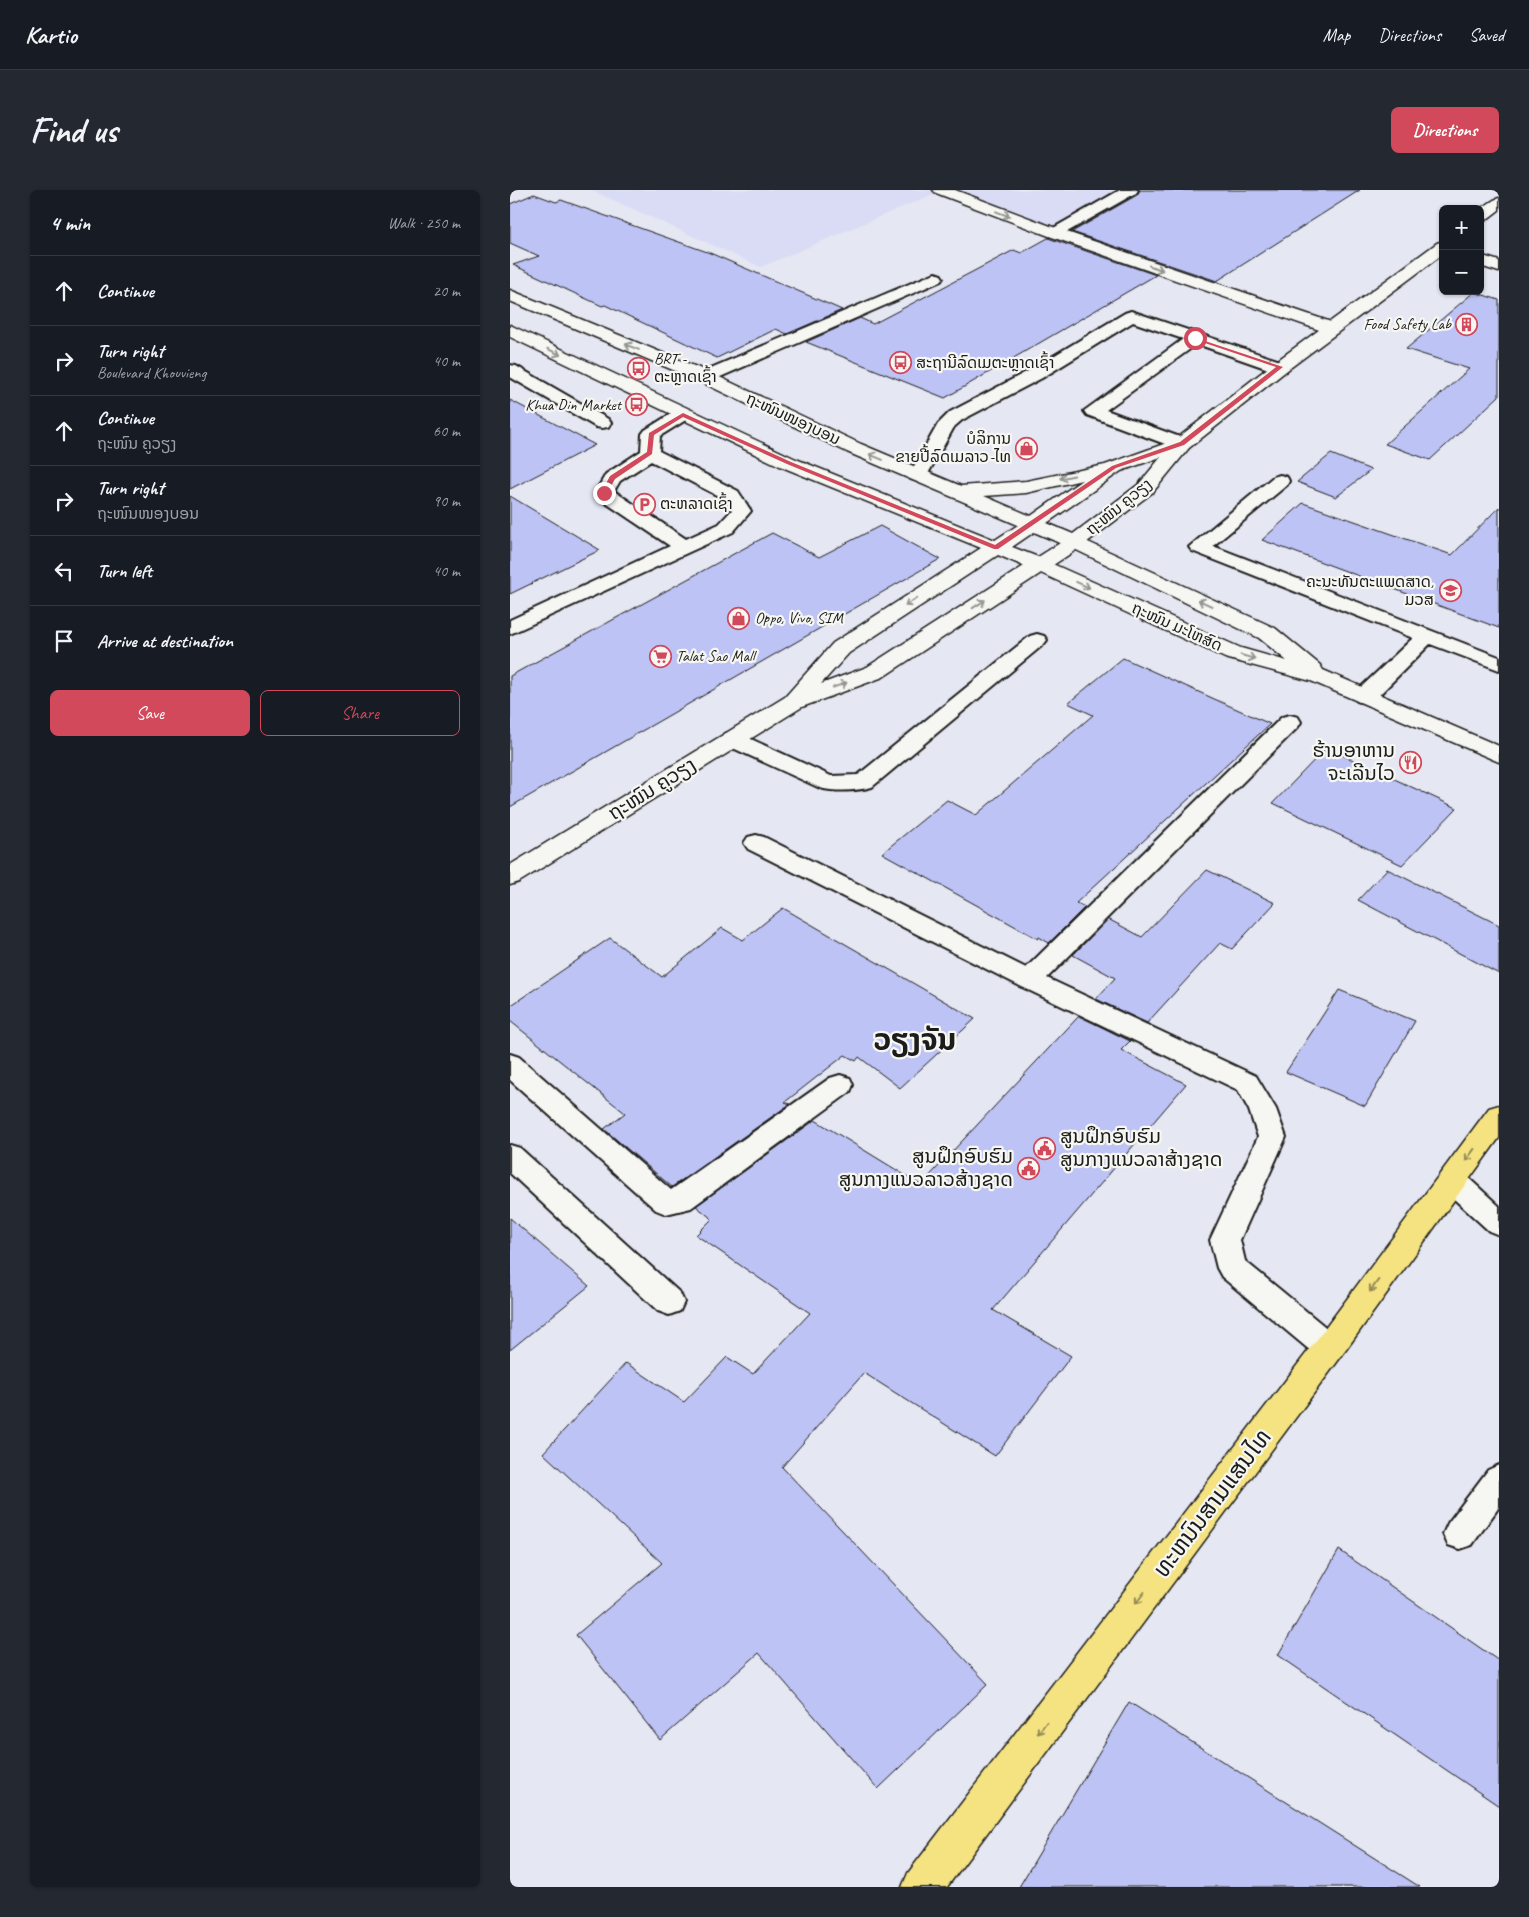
<!DOCTYPE html>
<html lang="en">
<head>
<meta charset="utf-8">
<style>
  :root { --surface:#171b24; --page:#242831; --text:#f1f3f6; --muted:#9ea1a6; --line:#363941; --accent:#d1495b }
  body { margin:0; font-family:Caveat,"Noto Sans Lao",sans-serif; background:var(--page); color:var(--text) }
  .controls { position:absolute; right:15px; top:15px; display:grid; overflow:hidden; border-radius:8px; box-shadow:0 1px 4px #0004 }
  .controls button { width:45px; height:45px; display:grid; place-items:center; padding:0; border:0; border-bottom:1px solid var(--line); background:var(--surface); color:var(--text); font:25px sans-serif }
  .stop { position:absolute; width:15px; height:15px; margin:-11px; border:4px solid #d1495b; border-radius:50%; background:#fff }
  .stop.end { background:#d1495b; border-color:#fff; box-shadow:0 1px 5px #0008 }
  .list { margin:0; padding:0; list-style:none }
  h2 { display:flex; justify-content:space-between; align-items:center; height:65px; margin:0; padding:0 20px; font-size:21px }
  h2 small { font-size:16px; font-weight:400; color:var(--muted) }
  .list li { display:grid; grid-template-columns:32px 1fr auto; gap:15px; align-items:center; box-sizing:border-box; height:70px; padding:0 20px; border-top:1px solid var(--line) }
  .list b { display:block; font-size:19px; white-space:nowrap }
  .list p { margin:0; font-size:16px; white-space:nowrap; color:var(--muted) }
  .list em { font-size:16px; font-style:normal; color:var(--muted) }
  .actions { display:flex; gap:10px; padding:15px 20px }
  .actions a { flex:1; padding:11px 0; border:1px solid var(--accent); border-radius:8px; text-align:center; font-size:18px; color:var(--accent) }
  .actions .main { background:var(--accent); color:#fff }
  .icon { flex:none; width:28px; height:28px; fill:none; stroke:currentColor; stroke-width:2; stroke-linecap:round; stroke-linejoin:round }
  .map { position:relative; flex:none; width:989px; height:1697px; overflow:hidden; border-radius:8px }
  header { display:flex; align-items:center; gap:30px; box-sizing:border-box; height:70px; padding:0 25px; background:var(--surface); border-bottom:1px solid var(--line) }
  header strong { font-size:24px }
  nav { display:flex; gap:28px; margin-inline-start:auto; font-size:18px }
  .intro { display:flex; align-items:center; justify-content:space-between; box-sizing:border-box; height:120px; padding:0 30px }
  h1 { margin:0; font-size:35px }
  .button { padding:12px 22px; border-radius:8px; background:var(--accent); color:#fff; font-size:18px; font-weight:700 }
  main { display:flex; gap:30px; padding:0 30px }
  aside { flex:1; background:var(--surface); border-radius:8px; box-shadow:0 1px 4px #0004 }
  .map>svg:first-child { display:block }
  .built { fill:#d9dcf4 }
  .building { fill:#bdc3f5; stroke:#1c1c1c }
  .lines { fill:none; stroke-linecap:round; stroke-linejoin:round }
  .lane-casing { stroke:#1c1c1c; stroke-width:4 }
  .street-casing { stroke:#1c1c1c; stroke-width:3 }
  .secondary-casing { stroke:#1c1c1c; stroke-width:3 }
  .primary-casing { stroke:#1c1c1c; stroke-width:3 }
  .lane { fill:#f6f6f2; fill-rule:evenodd }
  .street { fill:#f6f6f2; fill-rule:evenodd }
  .secondary { fill:#f6f6f2; fill-rule:evenodd }
  .primary { fill:#f5e382; fill-rule:evenodd }
  .oneway { stroke:#949492 }
  .oneway2 { stroke:#938954 }
  .route { fill:#d1495b }
  .labels { text-anchor:middle; dominant-baseline:central; stroke-width:4.5; stroke-linejoin:round; paint-order:stroke }
  .far-poi-label { font-size:16px; fill:#1c1c1c; stroke:#f6f6f2; text-anchor:start }
  .far-street-label { font-size:16px; fill:#1c1c1c; stroke:#f6f6f2 }
  .poi-label { font-size:20px; fill:#1c1c1c; stroke:#f6f6f2; text-anchor:end }
  .street-label { font-size:20px; fill:#1c1c1c; stroke:#f6f6f2 }
  .near-street-label { font-size:24px; fill:#1c1c1c; stroke:#f6f6f2 }
  .town-label { font-size:30px; font-weight:bold; fill:#1c1c1c; stroke:#f6f6f2 }
</style>
</head>
<body>
<header>
<strong>Kartio</strong>
<nav><a>Map</a><a>Directions</a><a>Saved</a></nav>
</header>
<div class="intro"><h1>Find us</h1><a class="button">Directions</a></div>
<main>
<aside>
<h2>4 min<small>Walk · 250 m</small></h2>
<ul class="list">
<li><svg class="icon" aria-label="ahead" viewBox="0 0 24 24"><path d="M12 20V5M6 11l6-6 6 6"/></svg><div><b>Continue</b></div><em>20 m</em></li>
<li><svg class="icon" aria-label="right" viewBox="0 0 24 24"><path d="M7 20v-9h11M14 6l5 5-5 5"/></svg><div><b>Turn right</b><p>Boulevard Khouvieng</p></div><em>40 m</em></li>
<li><svg class="icon" aria-label="ahead" viewBox="0 0 24 24"><path d="M12 20V5M6 11l6-6 6 6"/></svg><div><b>Continue</b><p>ຖະໜົນ ຄູວຽງ</p></div><em>60 m</em></li>
<li><svg class="icon" aria-label="right" viewBox="0 0 24 24"><path d="M7 20v-9h11M14 6l5 5-5 5"/></svg><div><b>Turn right</b><p>ຖະໜົນໜອງບອນ</p></div><em>90 m</em></li>
<li><svg class="icon" aria-label="left" viewBox="0 0 24 24"><path d="M17 20v-9H6M10 6l-5 5 5 5"/></svg><div><b>Turn left</b></div><em>40 m</em></li>
<li><svg class="icon" aria-label="arrive" viewBox="0 0 24 24"><path d="M6 21V4h12l-3 4 3 4H6"/></svg><div><b>Arrive at destination</b></div></li>
</ul>
<div class="actions"><a class="main">Save</a><a>Share</a></div>
</aside>
<div class="map">
<svg width="989" height="1697" viewBox="0 0 989 1697">
  <rect width="100%" height="100%" fill="#e5e7f3"/>
  <filter id="ink" filterUnits="userSpaceOnUse"><feTurbulence type="fractalNoise" baseFrequency=".02" numOctaves="2"/><feDisplacementMap in="SourceGraphic" scale="10" xChannelSelector="R" yChannelSelector="G"/><feConvolveMatrix kernelMatrix="1 2 1 2 8 2 1 2 1" color-interpolation-filters="sRGB"/></filter>
  <g filter="url(#ink)">
    <path class="built" d="M 81,0 L 615,0 L 547,41 L 428,2 L 251,77 Z"/>
    <path class="building" d="M 630,0 L 850,0 L 707,91 L 562,42 L 627,5 Z
      M 24,4 L 46,12 L 51,10 L 200,63 L 332,120 L 277,144 L 266,139 L 207,168 L 95,115 L 92,116 L 3,75 L 29,66 L 0,53 L 0,14 Z
      M 538,48 L 646,85 L 435,208 L 296,152 L 350,128 L 363,134 L 504,60 L 511,63 Z
      M 964,102 L 989,110 L 989,206 L 920,270 L 875,254 L 959,179 L 896,159 Z
      M 0,210 L 85,255 L 0,299 Z
      M 821,264 L 861,280 L 826,307 L 787,292 Z
      M 0,306 L 90,360 L 0,404 Z
      M 793,313 L 942,365 L 989,317 L 989,438 L 752,350 Z
      M 370,336 L 430,369 L 0,617 L 0,486 L 262,343 L 309,367 Z
      M 613,468 L 760,534 L 566,713 L 575,717 L 539,753 L 529,747 L 528,749 L 372,663 L 437,610 L 466,625 L 583,525 L 558,513 Z
      M 815,559 L 827,564 L 828,563 L 947,618 L 892,675 L 763,613 Z
      M 877,679 L 989,735 L 989,784 L 848,710 Z
      M 697,680 L 765,713 L 722,759 L 710,753 L 637,833 L 586,809 L 605,788 L 563,765 L 598,729 L 632,747 Z
      M 273,718 L 465,829 L 390,898 L 349,867 L 346,871 L 335,865 L 275,912 L 280,914 L 162,997 L 94,939 L 115,923 L 0,831 L 0,816 L 100,748 L 152,787 L 212,738 L 233,750 Z
      M 829,800 L 905,831 L 855,916 L 776,882 Z
      M 569,826 L 620,851 L 611,860 L 676,894 L 483,1120 L 561,1166 L 485,1266 L 354,1183 L 272,1277 L 478,1494 L 368,1599 L 249,1463 L 150,1550 L 66,1445 L 152,1373 L 33,1263 L 116,1173 L 174,1212 L 217,1167 L 243,1184 L 300,1123 L 186,1045 L 202,1029 L 186,1016 L 305,930 L 411,995 Z
      M 0,1028 L 79,1096 L 0,1160 Z
      M 829,1360 L 989,1471 L 989,1616 L 768,1465 Z
      M 619,1512 L 910,1697 L 509,1697 Z"/>
    <g class="lines">
      <defs>
        <path id="lane" d="M 610,0 L 628,0 L 626,3 L 550,46 L 540,46 L 537,43 L 540,40 Z
          M 425,83 L 431,85 L 433,88 L 431,91 L 201,191 L 195,192 L 189,191 L 186,187 L 189,183 Z
          M 621,121 L 776,173 L 778,177 L 776,181 L 764,181 L 687,154 L 596,220 L 678,250 L 681,254 L 678,258 L 672,259 L 666,258 L 577,225 L 574,221 L 673,149 L 623,132 L 532,188 L 452,230 L 444,237 L 415,289 L 408,291 L 401,289 L 399,285 L 428,234 L 440,222 L 520,180 L 615,123 Z
          M 0,175 L 6,176 L 98,229 L 101,233 L 98,237 L 92,238 L 86,237 L 0,187 Z
          M 173,219 L 179,220 L 182,224 L 179,228 L 150,246 L 149,261 L 228,301 L 241,321 L 223,342 L 0,444 L 0,430 L 160,356 L 87,307 L 85,303 L 96,284 L 131,261 L 132,244 L 135,240 L 167,220 ZM 141,271 L 214,309 L 222,320 L 209,334 L 176,349 L 104,301 L 110,291 Z
          M 770,285 L 777,287 L 779,291 L 777,295 L 703,356 L 989,467 L 989,480 L 920,454 L 863,511 L 855,513 L 847,511 L 844,506 L 847,501 L 903,448 L 682,361 L 679,357 L 763,287 Z
          M 527,444 L 534,446 L 537,450 L 534,454 L 362,597 C 347,601 325,602 310,598 L 214,554 L 211,549 L 214,544 L 222,542 L 230,544 L 321,586 L 348,585 L 520,446 Z
          M 780,525 L 788,527 L 791,532 L 788,537 L 537,788 L 746,886 L 766,919 L 776,947 L 730,1050 L 735,1071 L 830,1149 L 834,1158 L 830,1167 L 819,1171 L 808,1167 L 712,1087 L 707,1078 L 700,1050 L 748,947 L 739,920 L 728,900 L 510,796 L 238,659 L 234,653 L 238,647 L 246,645 L 254,647 L 516,778 L 772,527 Z
          M 0,864 L 9,867 L 161,1000 L 320,888 L 330,885 L 340,888 L 343,895 L 340,902 L 181,1018 L 156,1024 L 146,1020 L 0,890 Z
          M 0,955 L 10,958 L 170,1103 L 174,1112 L 170,1121 L 159,1125 L 148,1121 L 0,983 Z
          M 942,979 L 952,982 L 989,1016 L 989,1045 L 979,1041 L 932,998 L 928,990 L 932,982 Z
          M 989,1275 L 989,1317 L 962,1355 L 950,1359 L 938,1355 L 933,1344 L 938,1333 L 978,1280 Z"/>
        <path id="street" d="M 423,0 L 445,0 L 551,40 L 827,134 L 830,138 L 827,142 L 821,143 L 815,142 L 539,46 L 426,3 Z
          M 970,65 L 989,71 L 989,82 L 970,76 Z
          M 565,346 L 765,438 L 810,475 L 813,480 L 989,556 L 989,572 L 801,491 L 715,468 L 522,379 L 519,375 L 522,371 L 529,369 L 536,371 L 731,458 L 777,471 L 749,448 L 558,356 L 555,352 L 558,348 Z"/>
        <path id="secondary" d="M 989,8 L 989,20 L 976,30 L 970,32 L 970,19 L 984,10 Z
          M 933,51 L 933,64 L 776,181 L 679,258 L 643,302 L 572,356 L 373,487 L 292,517 L 9,692 L 0,695 L 0,675 L 275,507 L 323,453 L 471,358 L 272,277 L 0,147 L 0,135 L 286,269 L 485,350 L 508,335 L 337,262 L 189,191 L 0,111 L 0,100 L 201,183 L 351,254 L 451,296 L 516,291 L 595,275 L 665,250 L 764,173 L 927,53 ZM 651,267 L 629,294 L 563,344 L 537,333 L 611,281 ZM 572,290 L 521,326 L 474,306 L 516,303 ZM 524,342 L 550,353 L 528,367 L 502,357 ZM 488,365 L 514,376 L 357,477 L 311,494 L 339,463 Z"/>
        <path id="primary" d="M 989,915 L 989,948 L 830,1168 L 437,1697 L 392,1697 L 398,1683 L 808,1148 L 979,918 Z"/>
      </defs>
      <use href="#lane" class="lane-casing"/>
      <use href="#street" class="street-casing"/>
      <use href="#secondary" class="secondary-casing"/>
      <use href="#primary" class="primary-casing"/>
      <use href="#lane" class="lane"/>
      <use href="#street" class="street"/>
      <use href="#secondary" class="secondary"/>
      <use href="#primary" class="primary"/>
    </g>
    <defs><path id="oneway-shaft" d="M-6 0H5M1.5-3L5.5 0L1.5 3" fill="none" stroke-width="1.6" stroke-linecap="round" stroke-linejoin="round" transform="scale(1.25)"/></defs>
    <g class="oneway">
      <use href="#oneway-shaft" transform="translate(493 24) rotate(21)"/>
      <use href="#oneway-shaft" transform="translate(646 78) rotate(19)"/>
      <use href="#oneway-shaft" transform="translate(122 157) rotate(-157)"/>
      <use href="#oneway-shaft" transform="translate(44 162) rotate(26)"/>
      <use href="#oneway-shaft" transform="translate(366 267) rotate(-157)"/>
      <use href="#oneway-shaft" transform="translate(557 287) rotate(168)"/>
      <use href="#oneway-shaft" transform="translate(573 395) rotate(24)"/>
      <use href="#oneway-shaft" transform="translate(401 412) rotate(147)"/>
      <use href="#oneway-shaft" transform="translate(695 413) rotate(-155)"/>
      <use href="#oneway-shaft" transform="translate(469 414) rotate(-33)"/>
      <use href="#oneway-shaft" transform="translate(738 467) rotate(15)"/>
      <use href="#oneway-shaft" transform="translate(330 495) rotate(-20)"/>
    </g>
    <g class="oneway2">
      <use href="#oneway-shaft" transform="translate(960 965) rotate(126)"/>
      <use href="#oneway-shaft" transform="translate(864 1096) rotate(126)"/>
      <use href="#oneway-shaft" transform="translate(630 1408) rotate(127)"/>
      <use href="#oneway-shaft" transform="translate(532 1538) rotate(127)"/>
    </g>
  </g>
  <path class="route" d="M 683,147 L 773,177 L 674,255 L 606,278 L 488,359 L 484,359 L 277,274 L 173,227 L 144,245 L 142,264 L 105,289 L 96,305 L 91,303 L 100,286 L 137,262 L 139,243 L 173,223 L 281,272 L 485,355 L 602,276 L 670,252 L 766,177 L 683,149 Z"/>
  <defs>
    <symbol id="building-ring" viewBox="-11 -11 22 22"><circle r="9.5" fill="#f6f6f2" stroke="#d1495b" stroke-width="1.5"/><path d="M-4-6H4V6H1V3H-1V6H-4ZM-2.5-4.3h1.7v1.8h-1.7ZM.8-4.3h1.7v1.8H.8ZM-2.5-1h1.7V.8h-1.7ZM.8-1h1.7V.8H.8Z" fill="#d1495b"/></symbol>
    <symbol id="bus-ring" viewBox="-11 -11 22 22"><circle r="9.5" fill="#f6f6f2" stroke="#d1495b" stroke-width="1.5"/><path d="M-5-6H5V4H4V6H2V4H-2V6H-4V4H-5ZM-3.5-4V0h7V-4ZM-3.5 1.2v1.5H-2V1.2ZM2 1.2v1.5H3.5V1.2Z" fill="#d1495b"/></symbol>
    <symbol id="shop-ring" viewBox="-11 -11 22 22"><circle r="9.5" fill="#f6f6f2" stroke="#d1495b" stroke-width="1.5"/><path d="M-5-2.5h2.3a2.7 3.5 0 0 1 5.4 0H5L5.5 6h-11ZM-1.5-2.5h3a1.5 2.3 0 0 0-3 0Z" fill="#d1495b"/></symbol>
    <symbol id="parking-ring" viewBox="-11 -11 22 22"><circle r="9.5" fill="#f6f6f2" stroke="#d1495b" stroke-width="1.5"/><path d="M-3.5-5.5H1a3.5 3.5 0 0 1 0 7H-1V5.5H-3.5ZM-1-3.4V-.6H.8a1.4 1.4 0 0 0 0-2.8Z" fill="#d1495b"/></symbol>
    <symbol id="university-ring" viewBox="-11 -11 22 22"><circle r="9.5" fill="#f6f6f2" stroke="#d1495b" stroke-width="1.5"/><path d="M0-5L7-2L0 1L-7-2ZM-4 1L0 2.5L4 1V4Q0 6-4 4Z" fill="#d1495b"/></symbol>
    <symbol id="supermarket-ring" viewBox="-11 -11 22 22"><circle r="9.5" fill="#f6f6f2" stroke="#d1495b" stroke-width="1.5"/><path d="M-6-5.5h2.5l.6 2H6L4.5 2H-2.5L-4.4-4H-6ZM-1.5 3.2a1.3 1.3 0 1 0 .1 0ZM3 3.2a1.3 1.3 0 1 0 .1 0Z" fill="#d1495b"/></symbol>
    <symbol id="restaurant-ring" viewBox="-11 -11 22 22"><circle r="9.5" fill="#f6f6f2" stroke="#d1495b" stroke-width="1.5"/><path d="M-5-6h1v4h1v-4h1v4h1v-4h1v5L-1.5 .5V6h-2V.5L-5-1ZM5-6V6H3V1.5H1.5Q1.5-4 5-6Z" fill="#d1495b"/></symbol>
    <symbol id="civic-ring" viewBox="-11 -11 22 22"><circle r="9.5" fill="#f6f6f2" stroke="#d1495b" stroke-width="1.5"/><path d="M-.6-6.5H3V-4.5H.6V-3L4-1V1h2V6H-6V1h2V-1L-.6-3ZM-1.2 2.5V6h2.4V2.5Z" fill="#d1495b"/></symbol>
  </defs>
  <g fill-rule="evenodd">
    <use href="#building-ring" x="944" y="122" width="25" height="25"/>
    <use href="#bus-ring" x="378" y="160" width="25" height="25"/>
    <use href="#bus-ring" x="116" y="166" width="25" height="25"/>
    <use href="#bus-ring" x="114" y="202" width="25" height="25"/>
    <use href="#shop-ring" x="504" y="246" width="25" height="25"/>
    <use href="#parking-ring" x="122" y="302" width="25" height="25"/>
    <use href="#university-ring" x="928" y="388" width="25" height="25"/>
    <use href="#shop-ring" x="216" y="416" width="25" height="25"/>
    <use href="#supermarket-ring" x="138" y="454" width="25" height="25"/>
    <use href="#restaurant-ring" x="888" y="560" width="25" height="25"/>
    <use href="#civic-ring" x="522" y="946" width="25" height="25"/>
    <use href="#civic-ring" x="506" y="966" width="25" height="25"/>
  </g>
  <g class="labels">
    <g class="far-poi-label">
      <text x="941" y="134" text-anchor="end">Food Safety Lab</text>
      <text x="144" y="169">BRT -<tspan x="144" dy="18">ຕະຫຼາດເຊົ້າ</tspan></text>
      <text x="406" y="173">ສະຖານີລົດເມຕະຫຼາດເຊົ້າ</text>
      <text x="111" y="215" text-anchor="end">Khua Din Market</text>
      <text x="501" y="249" text-anchor="end">ບໍລິການ<tspan x="501" dy="18">ຂາຍປີ້ລົດເມລາວ-ໄທ</tspan></text>
      <text x="150" y="314">ຕະຫລາດເຊົ້າ</text>
      <text x="924" y="392" text-anchor="end">ຄະນະທັນຕະແພດສາດ,<tspan x="924" dy="18">ມວສ</tspan></text>
      <text x="245" y="428">Oppo, Vivo, SIM</text>
      <text x="166" y="466">Talat Sao Mall</text>
    </g>
    <g class="far-street-label">
      <text transform="translate(283 229) rotate(25)">ຖະໜົນໜອງບອນ</text>
      <text transform="translate(609 317) rotate(-39)">ຖະໜົນ ຄູວຽງ</text>
      <text transform="translate(667 437) rotate(24)">ຖະໜົນ ມະໂຫສົດ</text>
    </g>
    <g class="poi-label">
      <text x="885" y="560">ຮ້ານອາຫານ<tspan x="885" dy="23">ຈະເລີນໄວ</tspan></text>
      <text x="550" y="946" text-anchor="start">ສູນຝຶກອົບຮົມ<tspan x="550" dy="23">ສູນກາງແນວລາສ້າງຊາດ</tspan></text>
      <text x="503" y="966">ສູນຝຶກອົບຮົມ<tspan x="503" dy="23">ສູນກາງແນວລາວສ້າງຊາດ</tspan></text>
    </g>
    <g class="street-label">
      <text transform="translate(142 599) rotate(-32)">ຖະໜົນ ຄູວຽງ</text>
    </g>
    <g class="near-street-label">
      <text transform="translate(702 1313) rotate(-53)">ທະຫນົນສາມແສນໄທ</text>
    </g>
    <g class="town-label">
      <text x="405" y="850">ວຽງຈັນ</text>
    </g>
  </g>
</svg>
<div class="controls">
<button>+</button>
<button>−</button>
</div>
<div class="stop" style="left:685px;top:148px"></div>
<div class="stop end" style="left:94px;top:303px"></div>
</div>
</main>
</body>
</html>
